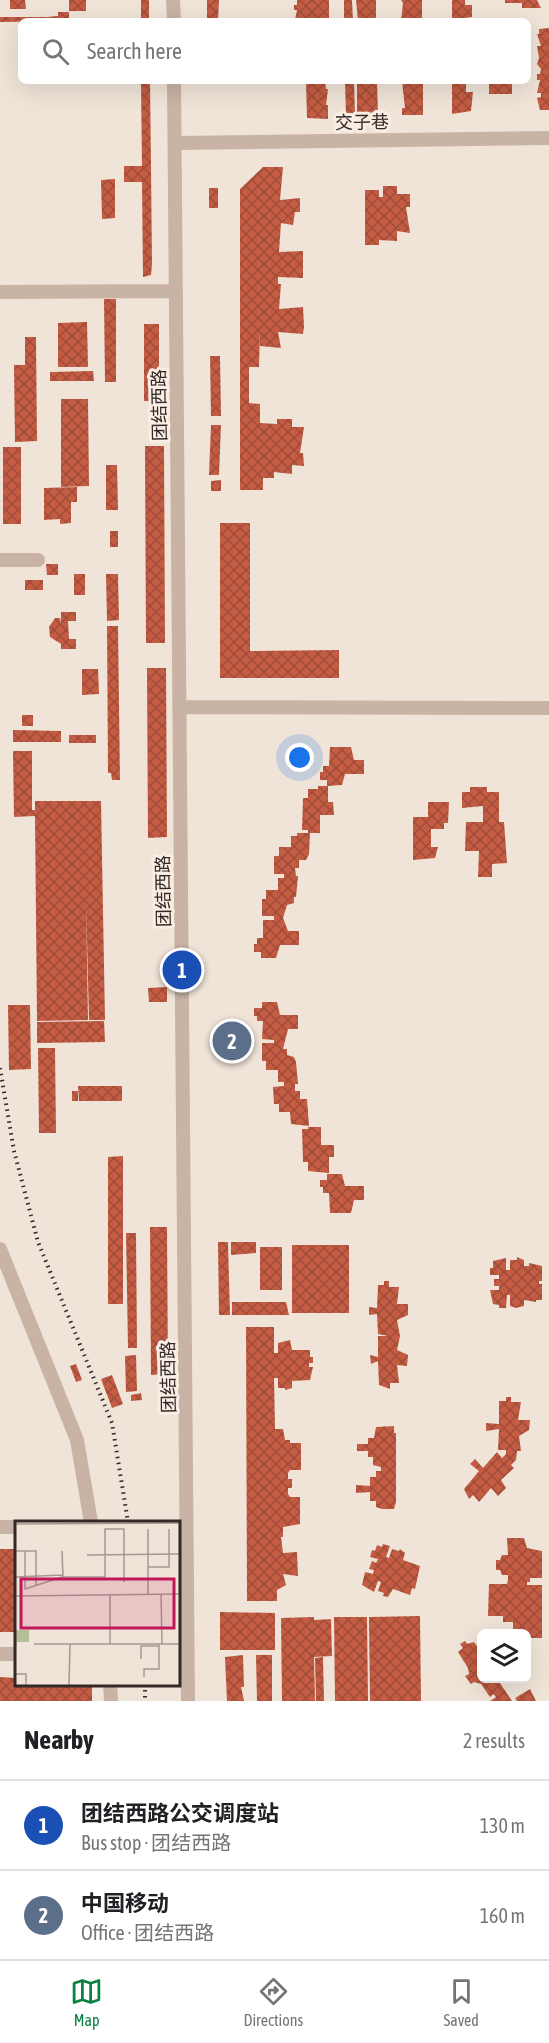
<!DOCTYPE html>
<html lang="en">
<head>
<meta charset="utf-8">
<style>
  :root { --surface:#fff; --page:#f2f2f2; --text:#202124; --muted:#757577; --line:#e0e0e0; --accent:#0b8043 }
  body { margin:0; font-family:"Asap Condensed","Noto Sans SC",sans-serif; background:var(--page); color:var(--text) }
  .controls { position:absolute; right:18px; bottom:18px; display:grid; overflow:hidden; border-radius:9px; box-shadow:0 6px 24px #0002 }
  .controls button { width:54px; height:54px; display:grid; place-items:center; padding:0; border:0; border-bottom:2px solid var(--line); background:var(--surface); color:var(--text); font:30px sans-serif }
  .you { position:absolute; left:300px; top:758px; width:21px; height:21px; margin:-15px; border:4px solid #fff; border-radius:50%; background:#1a73e8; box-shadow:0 0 0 9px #1a73e833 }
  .badge { display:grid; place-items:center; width:39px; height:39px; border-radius:50%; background:var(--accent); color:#fff; font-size:20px; font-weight:700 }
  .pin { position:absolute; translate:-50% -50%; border:3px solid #fff; box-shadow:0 2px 6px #0006 }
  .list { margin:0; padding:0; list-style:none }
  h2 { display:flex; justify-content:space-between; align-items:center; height:78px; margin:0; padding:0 24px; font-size:26px }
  h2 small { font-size:20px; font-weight:400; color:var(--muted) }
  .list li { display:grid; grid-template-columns:39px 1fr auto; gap:18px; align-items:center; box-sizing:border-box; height:90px; padding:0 24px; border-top:2px solid var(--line) }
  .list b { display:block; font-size:22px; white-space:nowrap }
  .list p { margin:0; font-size:20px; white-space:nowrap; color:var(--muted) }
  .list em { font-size:20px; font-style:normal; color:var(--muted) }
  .icon { flex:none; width:33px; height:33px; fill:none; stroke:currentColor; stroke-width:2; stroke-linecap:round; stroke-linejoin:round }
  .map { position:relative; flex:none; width:549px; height:1701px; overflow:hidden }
  .search { position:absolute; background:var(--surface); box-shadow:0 6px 24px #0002; left:18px; right:18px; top:18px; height:66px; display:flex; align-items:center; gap:15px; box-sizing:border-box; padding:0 21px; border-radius:9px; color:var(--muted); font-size:22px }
  .sheet { height:258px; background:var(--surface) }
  nav { display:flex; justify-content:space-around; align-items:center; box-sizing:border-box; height:84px; border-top:2px solid var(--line); background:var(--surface); font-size:16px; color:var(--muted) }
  nav a { display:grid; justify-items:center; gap:3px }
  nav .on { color:var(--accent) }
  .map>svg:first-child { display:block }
  .building { fill:url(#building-cross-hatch) }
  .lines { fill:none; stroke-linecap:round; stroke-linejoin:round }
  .minor { stroke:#c8b3a4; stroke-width:14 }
  .rail { stroke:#332926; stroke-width:4; stroke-dasharray:1.5 4.5; stroke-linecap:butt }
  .labels { text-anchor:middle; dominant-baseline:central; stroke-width:6; stroke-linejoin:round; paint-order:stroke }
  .street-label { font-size:18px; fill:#332926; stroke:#f8eee4 }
  .inset-road { fill:none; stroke:#a49991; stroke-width:1.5 }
  .view { fill:#c2185b; fill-opacity:0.15; stroke:#c2185b; stroke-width:3 }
  .inset-edge { fill:none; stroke:#332926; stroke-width:3 }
</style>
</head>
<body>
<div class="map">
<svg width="549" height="1701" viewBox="0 0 549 1701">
  <defs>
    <pattern id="building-cross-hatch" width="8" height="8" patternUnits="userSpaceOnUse" patternTransform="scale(1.5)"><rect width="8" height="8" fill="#c45c43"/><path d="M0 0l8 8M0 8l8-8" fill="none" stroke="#a04c38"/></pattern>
  </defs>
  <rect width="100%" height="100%" fill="#f0e4d8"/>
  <path class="building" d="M 10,0 L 25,0 L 26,9 L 10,9 Z
    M 69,0 L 86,0 L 86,11 L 69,11 Z
    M 141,0 L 149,0 L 149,21 L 141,21 Z
    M 207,0 L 219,0 L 218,21 L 207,21 Z
    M 297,0 L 329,0 L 329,21 L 295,20 L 297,10 L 294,10 L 294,5 L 297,5 Z
    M 344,0 L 352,0 L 353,21 L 344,21 Z
    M 356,0 L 376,0 L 376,21 L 358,21 Z
    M 401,0 L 422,0 L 422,21 L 401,21 L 403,3 Z
    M 452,0 L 465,0 L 465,5 L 472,5 L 472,17 L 465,18 L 465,21 L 452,21 Z
    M 505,0 L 537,0 L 541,8 L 522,8 L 522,3 L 505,3 Z
    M 58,12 L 69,12 L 69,21 L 0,22 L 0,17 L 47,17 L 58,16 Z
    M 549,28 L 549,110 L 540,110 L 537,98 L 541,97 L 541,93 L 537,93 L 540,80 L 537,80 L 537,74 L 540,74 L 541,69 L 537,64 L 539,58 L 537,46 L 541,46 L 537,34 L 539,34 L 539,29 Z
    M 141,81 L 150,81 L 151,167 L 152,264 L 151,275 L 143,277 L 142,182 L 124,182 L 124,166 L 142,166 Z
    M 306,81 L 325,81 L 326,89 L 328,89 L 326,105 L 328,105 L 328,119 L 307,118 Z
    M 345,81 L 354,81 L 355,114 L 346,115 Z
    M 357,81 L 377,81 L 378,115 L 357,115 Z
    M 402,81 L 423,81 L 423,115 L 402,115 L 402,108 L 405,108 Z
    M 452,81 L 466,81 L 466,92 L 473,92 L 471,111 L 452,114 Z
    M 489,81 L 512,81 L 512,94 L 489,94 Z
    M 263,167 L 283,167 L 280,200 L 300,198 L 300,212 L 295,212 L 293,225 L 281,223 L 279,252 L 303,251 L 303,278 L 278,277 L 278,284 L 281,284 L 279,309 L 303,307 L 304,327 L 303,334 L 278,332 L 281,348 L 260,346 L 260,332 L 259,367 L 249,367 L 249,403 L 260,404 L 260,423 L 277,424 L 277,419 L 292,419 L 292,427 L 304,427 L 300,453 L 303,453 L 304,466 L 292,465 L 292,474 L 274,472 L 274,478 L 263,478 L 263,490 L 240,490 L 240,189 Z
    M 115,179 L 115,218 L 102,219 L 101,180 Z
    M 383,186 L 397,186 L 397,194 L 410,194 L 410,207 L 406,207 L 410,233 L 397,231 L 397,241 L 379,240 L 379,245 L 365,245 L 365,190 L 379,190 L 379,197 L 383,197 Z
    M 209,188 L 218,188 L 218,208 L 209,208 Z
    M 104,299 L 116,299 L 116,382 L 105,382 Z
    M 87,322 L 88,367 L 58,367 L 58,323 Z
    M 144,324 L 159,324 L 159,401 L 144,401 Z
    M 25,337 L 36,337 L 37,441 L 15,442 L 14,365 L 25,365 Z
    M 210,356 L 220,356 L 221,416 L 211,416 Z
    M 93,371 L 94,381 L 50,381 L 50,372 Z
    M 61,399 L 88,399 L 89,486 L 61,487 Z
    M 211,425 L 221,425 L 219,475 L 209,475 Z
    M 145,446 L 164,446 L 165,643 L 146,643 Z
    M 3,447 L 21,447 L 21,524 L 3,524 Z
    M 106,465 L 117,465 L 118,510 L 106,510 Z
    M 221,480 L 221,491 L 211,491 L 211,481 Z
    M 77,487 L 77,502 L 71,502 L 71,523 L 60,524 L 60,519 L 44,520 L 44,488 Z
    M 220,523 L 250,523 L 250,651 L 339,650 L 339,678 L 220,678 Z
    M 110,531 L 118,531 L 118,547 L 110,547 Z
    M 46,564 L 58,564 L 58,575 L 47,575 Z
    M 74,574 L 85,574 L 85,595 L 74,595 Z
    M 106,574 L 118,574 L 119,620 L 107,621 Z
    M 25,580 L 43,580 L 43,590 L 25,590 Z
    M 61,612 L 76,612 L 76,621 L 68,621 L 69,639 L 76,639 L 76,649 L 61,649 L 61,644 L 50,637 L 49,627 L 55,618 L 60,618 L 61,624 Z
    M 107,626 L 118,626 L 120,780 L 112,780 L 111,773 L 108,773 Z
    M 147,668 L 166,668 L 167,837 L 148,838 Z
    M 82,669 L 98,669 L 99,694 L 82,695 Z
    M 22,715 L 33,715 L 33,726 L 22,726 Z
    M 13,730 L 61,731 L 61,742 L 13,742 Z
    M 69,735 L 96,735 L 96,743 L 69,743 Z
    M 330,747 L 351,747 L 354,760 L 364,760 L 364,774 L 345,774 L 342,785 L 327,786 L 327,780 L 320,780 L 320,772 L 323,772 L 323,766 L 329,766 Z
    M 13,751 L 32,751 L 32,810 L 35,810 L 35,801 L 101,801 L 105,1020 L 89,1020 L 86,901 L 88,1020 L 37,1021 L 35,816 L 14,817 Z
    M 318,786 L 328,786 L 328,802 L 333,802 L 334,815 L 320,815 L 320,833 L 308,833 L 308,830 L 302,830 L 303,798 L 308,798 L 308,789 L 318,789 Z
    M 470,787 L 487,787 L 487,792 L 499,792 L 499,822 L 504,822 L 507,863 L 492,864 L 492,877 L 478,877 L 479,851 L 465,851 L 466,822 L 483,822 L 483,806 L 462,808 L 462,792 L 470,792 Z
    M 428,802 L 449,802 L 448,823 L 444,823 L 444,829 L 431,829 L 431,847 L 438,847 L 435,858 L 413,860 L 413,817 L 428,817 Z
    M 297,833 L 310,833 L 309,854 L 306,860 L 299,860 L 299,868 L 295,868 L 296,876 L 298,876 L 296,897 L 294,897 L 294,903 L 287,905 L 283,918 L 288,931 L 299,931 L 299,945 L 280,945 L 276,958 L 261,958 L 261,952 L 254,952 L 254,944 L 257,944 L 257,938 L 263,938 L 263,920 L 274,920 L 274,916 L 262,916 L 262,899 L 266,899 L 266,890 L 278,890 L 278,878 L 284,878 L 284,874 L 274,874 L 274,856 L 279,856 L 279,847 L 291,847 L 291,836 L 297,836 Z
    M 167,987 L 167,1002 L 149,1002 L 148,988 Z
    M 262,1002 L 277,1002 L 280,1015 L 298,1015 L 298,1029 L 288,1029 L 283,1049 L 287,1049 L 287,1055 L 294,1057 L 296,1062 L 298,1084 L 295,1084 L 295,1091 L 300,1091 L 300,1099 L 307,1099 L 309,1126 L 291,1124 L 290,1112 L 279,1112 L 279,1104 L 274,1104 L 273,1087 L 284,1086 L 284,1082 L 278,1082 L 278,1070 L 266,1070 L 266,1061 L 262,1061 L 262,1043 L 274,1043 L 274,1040 L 262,1039 L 263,1021 L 257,1021 L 257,1016 L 254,1016 L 254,1008 L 262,1008 Z
    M 8,1005 L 30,1005 L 31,1069 L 9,1070 Z
    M 104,1021 L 105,1042 L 37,1043 L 37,1022 Z
    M 38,1048 L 55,1048 L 56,1133 L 39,1133 Z
    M 78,1086 L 122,1086 L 122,1101 L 79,1101 Z
    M 72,1091 L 78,1091 L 78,1101 L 72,1101 Z
    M 308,1127 L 321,1127 L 321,1145 L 334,1145 L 334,1157 L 329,1157 L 329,1173 L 308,1171 L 308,1162 L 303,1162 L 302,1129 L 308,1129 Z
    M 123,1156 L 123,1304 L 108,1304 L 108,1157 Z
    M 327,1174 L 342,1174 L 345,1186 L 364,1186 L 364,1200 L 354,1200 L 351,1213 L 330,1213 L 329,1193 L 323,1193 L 323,1187 L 320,1187 L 320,1180 L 327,1180 Z
    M 150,1227 L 167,1227 L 168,1374 L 151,1375 Z
    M 126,1233 L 136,1233 L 137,1348 L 128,1348 Z
    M 218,1242 L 228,1242 L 230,1315 L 219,1315 Z
    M 231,1242 L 256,1242 L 256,1253 L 231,1255 Z
    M 292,1245 L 349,1245 L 349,1313 L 292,1313 Z
    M 260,1247 L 282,1247 L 282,1290 L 260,1290 Z
    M 517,1257 L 524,1260 L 524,1266 L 529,1266 L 529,1263 L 542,1266 L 542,1281 L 539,1281 L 539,1284 L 542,1284 L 542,1300 L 536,1300 L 536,1302 L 524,1300 L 524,1306 L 516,1308 L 510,1306 L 510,1295 L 507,1295 L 506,1308 L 499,1308 L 499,1305 L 493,1304 L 490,1290 L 499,1290 L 499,1286 L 494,1286 L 494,1279 L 499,1279 L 499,1275 L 490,1275 L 490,1268 L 493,1268 L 493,1261 L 506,1258 L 506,1270 L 510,1270 L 510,1260 L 517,1260 Z
    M 384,1281 L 389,1281 L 389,1287 L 399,1287 L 397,1304 L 408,1304 L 408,1315 L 397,1320 L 400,1336 L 397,1350 L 408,1355 L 407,1366 L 397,1365 L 399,1383 L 390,1383 L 390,1389 L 379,1385 L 378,1361 L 371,1364 L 370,1355 L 378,1357 L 378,1336 L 388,1336 L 378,1334 L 377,1314 L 369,1315 L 369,1307 L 377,1308 L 378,1285 L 384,1285 Z
    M 232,1302 L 286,1302 L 289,1315 L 232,1315 Z
    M 246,1327 L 274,1327 L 274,1353 L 278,1353 L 278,1343 L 290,1340 L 292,1350 L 310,1350 L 310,1357 L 313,1357 L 313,1363 L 309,1363 L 309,1367 L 313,1367 L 310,1380 L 292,1381 L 292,1388 L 285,1390 L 285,1388 L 278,1388 L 278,1378 L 274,1378 L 275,1429 L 283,1429 L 285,1440 L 290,1440 L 290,1443 L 301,1443 L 301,1470 L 290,1470 L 288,1473 L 288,1479 L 292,1479 L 292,1488 L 288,1488 L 288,1494 L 290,1497 L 300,1497 L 300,1524 L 283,1527 L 283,1537 L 281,1537 L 283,1553 L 297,1552 L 298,1576 L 283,1574 L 286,1585 L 277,1590 L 277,1601 L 247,1601 Z
    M 136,1355 L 137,1391 L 126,1392 L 125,1356 Z
    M 76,1364 L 82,1380 L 76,1382 L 70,1366 Z
    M 112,1375 L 123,1404 L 112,1408 L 101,1379 Z
    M 141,1393 L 142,1400 L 131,1401 L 131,1395 Z
    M 506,1397 L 511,1397 L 511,1402 L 521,1402 L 518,1420 L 530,1420 L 529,1430 L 519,1436 L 521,1451 L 517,1451 L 516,1460 L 511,1465 L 514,1468 L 501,1480 L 506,1488 L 498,1496 L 491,1488 L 479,1502 L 473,1495 L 469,1499 L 464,1489 L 479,1471 L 470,1464 L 475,1459 L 483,1468 L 497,1452 L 502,1458 L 506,1454 L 506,1450 L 498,1450 L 499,1429 L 486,1431 L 486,1423 L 499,1424 L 499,1401 L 506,1401 Z
    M 394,1426 L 394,1433 L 396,1433 L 396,1502 L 394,1509 L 382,1509 L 376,1507 L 376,1501 L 370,1501 L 370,1492 L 356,1493 L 356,1485 L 370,1486 L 370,1477 L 376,1477 L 376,1471 L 381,1471 L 381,1467 L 373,1465 L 373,1457 L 368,1457 L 368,1451 L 357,1451 L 357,1444 L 368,1444 L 368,1438 L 374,1438 L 376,1427 Z
    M 507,1538 L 524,1538 L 527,1548 L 542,1551 L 542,1578 L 530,1578 L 530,1582 L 527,1582 L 527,1585 L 542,1585 L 542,1638 L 526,1638 L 526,1634 L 513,1631 L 513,1622 L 503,1622 L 503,1616 L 488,1616 L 489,1584 L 507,1584 L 508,1580 L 508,1575 L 502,1575 L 500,1570 L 496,1570 L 496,1560 L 500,1560 L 502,1555 L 508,1555 Z
    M 383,1544 L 390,1546 L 386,1557 L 389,1558 L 392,1549 L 399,1551 L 400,1549 L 405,1553 L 403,1560 L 420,1566 L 415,1589 L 412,1588 L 410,1595 L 393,1589 L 388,1597 L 383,1596 L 384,1593 L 378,1591 L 381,1582 L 378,1581 L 374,1592 L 362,1585 L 365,1572 L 373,1574 L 374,1570 L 369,1569 L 372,1561 L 376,1563 L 378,1559 L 370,1557 L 372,1550 L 375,1551 L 377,1545 L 382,1547 Z
    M 0,1549 L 16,1549 L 16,1632 L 0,1632 Z
    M 220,1612 L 275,1613 L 275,1650 L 220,1650 Z
    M 420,1616 L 421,1701 L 370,1701 L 369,1617 Z
    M 314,1617 L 314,1620 L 331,1619 L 332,1656 L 314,1657 L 315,1701 L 282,1701 L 281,1618 Z
    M 334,1617 L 367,1617 L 368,1701 L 335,1701 Z
    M 465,1641 L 467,1644 L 474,1642 L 482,1653 L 482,1678 L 501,1678 L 503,1682 L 500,1683 L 512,1701 L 490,1701 L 496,1697 L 494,1694 L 490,1697 L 481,1684 L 474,1682 L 471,1684 L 465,1676 L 469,1674 L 468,1668 L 458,1652 L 463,1648 L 460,1644 Z
    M 243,1655 L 244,1687 L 241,1687 L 244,1701 L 227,1701 L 225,1657 Z
    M 256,1655 L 272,1655 L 272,1701 L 257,1701 Z
    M 323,1657 L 324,1701 L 316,1701 L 315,1658 Z
    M 0,1677 L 16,1678 L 16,1684 L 92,1684 L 92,1701 L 0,1701 Z
    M 530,1689 L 536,1701 L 517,1701 L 515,1698 Z"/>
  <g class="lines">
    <path class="minor" d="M 173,0 L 174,21
      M 174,81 L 188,1701
      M 175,143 L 549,138
      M 0,292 L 176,291
      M 0,560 L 38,560
      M 180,707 L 549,708
      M 0,1249 L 77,1440 L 91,1522
      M 0,1527 L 16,1527
      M 0,1654 L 16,1654
      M 110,1684 L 111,1701"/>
    <path class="rail" d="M 0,1068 L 14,1151 L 38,1242 L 112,1423 L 128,1522
      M 145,1684 L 145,1701"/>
  </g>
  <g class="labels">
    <g class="street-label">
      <text transform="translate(362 122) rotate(-1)">交子巷</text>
      <text transform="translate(159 405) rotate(-91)">团结西路</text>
      <text transform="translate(163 891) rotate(-91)">团结西路</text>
      <text transform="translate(168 1377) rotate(-91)">团结西路</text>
    </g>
  </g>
  <g transform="translate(15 1521)">
    <rect width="165" height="165" fill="#f0e4d8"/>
    <path d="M 0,109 L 14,109 L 14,121 L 2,121 L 2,131 Z" fill="#b4bf98"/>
    <path class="inset-road" d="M 0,3 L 165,2M 133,8 L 133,74M 0,30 L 10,30 L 10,68 L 47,56M 10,30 L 21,30 L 21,65M 47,30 L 48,56 L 90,56 L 90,8 L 109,8 L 109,61M 72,34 L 165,33M 133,46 L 154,46 L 154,8M 0,56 L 48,54M 146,73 L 147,123M 0,75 L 165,73M 19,123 L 165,123M 95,123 L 95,74M 126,138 L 126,125 L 144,125M 0,153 L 11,153 L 11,165M 129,156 L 129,148 L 144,148 L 144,123M 54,165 L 55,123"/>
    <path class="view" d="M 6,58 L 159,58 L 159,107 L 6,107 Z"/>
    <rect width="165" height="165" class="inset-edge"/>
  </g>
</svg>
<div class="controls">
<button><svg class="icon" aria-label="layers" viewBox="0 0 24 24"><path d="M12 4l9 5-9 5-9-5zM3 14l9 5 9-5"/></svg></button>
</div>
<div class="you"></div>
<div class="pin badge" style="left:182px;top:970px;background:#1a4fb4">1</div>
<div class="pin badge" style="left:232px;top:1041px;background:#5c6f8a">2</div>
<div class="search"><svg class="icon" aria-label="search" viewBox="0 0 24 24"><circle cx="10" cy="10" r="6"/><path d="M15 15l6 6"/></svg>Search here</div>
</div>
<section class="sheet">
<h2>Nearby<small>2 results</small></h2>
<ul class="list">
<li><span class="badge" style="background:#1a4fb4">1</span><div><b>团结西路公交调度站</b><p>Bus stop · 团结西路</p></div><em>130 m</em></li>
<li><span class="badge" style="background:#5c6f8a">2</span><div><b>中国移动</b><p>Office · 团结西路</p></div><em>160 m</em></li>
</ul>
</section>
<nav>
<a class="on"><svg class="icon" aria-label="map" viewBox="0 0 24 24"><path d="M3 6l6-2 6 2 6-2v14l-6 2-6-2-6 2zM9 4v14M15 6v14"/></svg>Map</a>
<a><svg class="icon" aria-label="directions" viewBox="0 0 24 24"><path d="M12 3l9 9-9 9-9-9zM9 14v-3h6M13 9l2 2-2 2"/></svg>Directions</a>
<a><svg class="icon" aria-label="saved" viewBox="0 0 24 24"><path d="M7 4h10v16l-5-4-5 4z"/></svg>Saved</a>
</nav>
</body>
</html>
